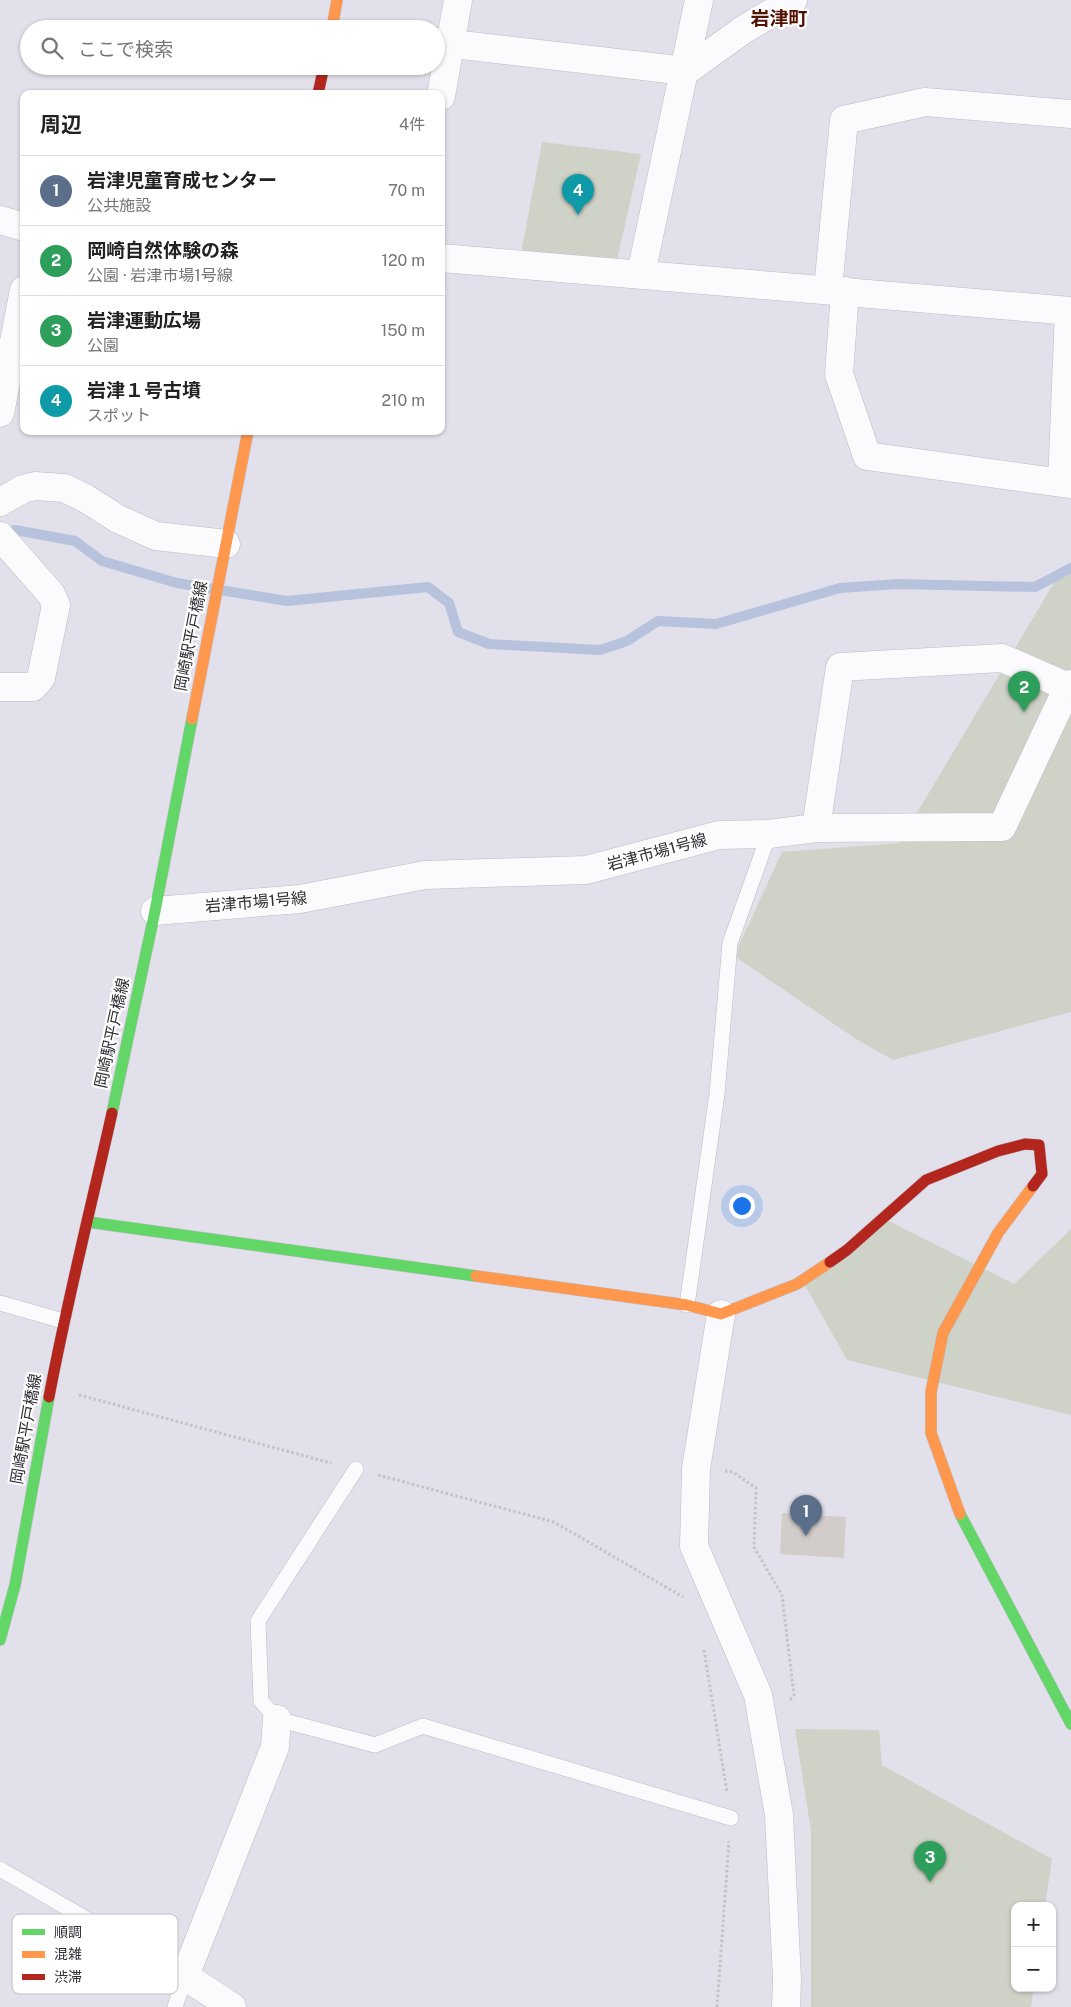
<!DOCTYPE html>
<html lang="ja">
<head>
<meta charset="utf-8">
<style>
  :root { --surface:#fff; --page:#f6f6f6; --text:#222; --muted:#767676; --line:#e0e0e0; --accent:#6e6c74 }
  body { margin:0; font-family:"Public Sans","Noto Sans JP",sans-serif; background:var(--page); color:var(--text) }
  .controls { position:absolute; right:15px; bottom:15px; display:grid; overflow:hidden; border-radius:10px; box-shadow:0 1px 4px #0004 }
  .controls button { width:45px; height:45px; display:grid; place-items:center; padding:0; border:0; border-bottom:1px solid var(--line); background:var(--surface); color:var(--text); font:25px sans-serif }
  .you { position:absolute; left:741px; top:1205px; width:18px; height:18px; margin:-12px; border:4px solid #fff; border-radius:50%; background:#1a73e8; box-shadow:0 0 0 8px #1a73e833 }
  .badge { display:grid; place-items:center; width:32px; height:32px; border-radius:50%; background:var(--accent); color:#fff; font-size:16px; font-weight:700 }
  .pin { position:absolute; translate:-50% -41px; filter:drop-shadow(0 1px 2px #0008) }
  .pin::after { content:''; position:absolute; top:26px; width:18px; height:15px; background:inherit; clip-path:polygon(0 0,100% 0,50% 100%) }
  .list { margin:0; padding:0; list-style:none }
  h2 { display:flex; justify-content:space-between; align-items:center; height:65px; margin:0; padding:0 20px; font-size:21px }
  h2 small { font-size:16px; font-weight:400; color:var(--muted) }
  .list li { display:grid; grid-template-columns:32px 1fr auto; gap:15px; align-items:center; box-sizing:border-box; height:70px; padding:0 20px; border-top:1px solid var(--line) }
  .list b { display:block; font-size:19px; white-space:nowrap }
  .list p { margin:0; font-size:16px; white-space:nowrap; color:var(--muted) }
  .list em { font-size:16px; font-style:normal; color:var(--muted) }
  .icon { flex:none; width:28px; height:28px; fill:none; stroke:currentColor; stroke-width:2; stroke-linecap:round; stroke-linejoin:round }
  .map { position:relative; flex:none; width:1071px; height:2007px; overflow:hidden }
  .search { position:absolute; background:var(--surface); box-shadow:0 1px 4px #0004; left:20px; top:20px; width:425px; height:55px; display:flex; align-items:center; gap:12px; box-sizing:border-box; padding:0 18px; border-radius:28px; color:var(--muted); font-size:19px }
  .panel { position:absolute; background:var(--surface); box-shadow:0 1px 4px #0004; left:20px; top:90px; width:425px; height:345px; border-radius:10px }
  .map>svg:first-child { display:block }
  .green { fill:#cfd3c7 }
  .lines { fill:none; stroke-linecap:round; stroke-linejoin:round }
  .stream { stroke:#b7c2dd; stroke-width:10 }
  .building { fill:#d2cdcb }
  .lane-casing { stroke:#bdbbc2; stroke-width:16 }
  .street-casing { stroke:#bdbbc2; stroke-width:29 }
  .fast-casing { stroke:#bdbbc2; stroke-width:12 }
  .slow-casing { stroke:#bdbbc2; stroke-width:12 }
  .jam-casing { stroke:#bdbbc2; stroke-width:12 }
  .path { stroke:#c3c2c5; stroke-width:3; stroke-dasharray:2.5 2.5; stroke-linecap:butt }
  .lane { stroke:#fbfafc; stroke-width:15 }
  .street { stroke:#fbfafc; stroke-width:28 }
  .fast { stroke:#63d668; stroke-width:11 }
  .slow { stroke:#ff974d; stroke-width:11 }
  .jam { stroke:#b3261e; stroke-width:11 }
  .labels { text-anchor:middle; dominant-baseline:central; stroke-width:4.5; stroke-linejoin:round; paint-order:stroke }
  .street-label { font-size:16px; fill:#302e35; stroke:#fff }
  .quarter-label { font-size:19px; font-weight:bold; fill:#521000; stroke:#fff }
  .key { fill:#fff; stroke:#c1c0c2; stroke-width:1 }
  .key-label { font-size:14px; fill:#302e35 }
</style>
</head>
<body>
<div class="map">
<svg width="1071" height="2007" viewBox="0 0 1071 2007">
  <rect width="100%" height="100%" fill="#e2e0ea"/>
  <path class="green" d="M 542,142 L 641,154 L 617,260 L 521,253 Z
    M 1071,574 L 1071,1012 L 893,1060 L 856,1039 L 734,956 L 782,852 L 899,843 L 1055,581 Z
    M 885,1219 L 1014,1284 L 1071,1229 L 1071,1415 L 847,1360 L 802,1280 Z
    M 795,1729 L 879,1730 L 882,1765 L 1052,1859 L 1045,1906 L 1015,1906 L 1015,1988 L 1034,1988 L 1031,2007 L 811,2007 L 811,1831 Z"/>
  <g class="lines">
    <path class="stream" d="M 3,536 L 15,530 L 75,541 L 102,561 L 177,583 L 287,601 L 428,587 L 449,603 L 458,632 L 489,644 L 600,650 L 627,641 L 658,621 L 716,624 L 840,588 L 898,584 L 1035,587 L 1071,568"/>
  </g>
  <path class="building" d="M 782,1513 L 846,1517 L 844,1558 L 780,1554 Z"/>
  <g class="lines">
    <defs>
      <path id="lane" d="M 0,1303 L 63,1321
        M 687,1305 L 717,1094 L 730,943 L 769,834
        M 356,1469 L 258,1621 L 261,1701 L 277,1719 L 375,1745 L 423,1726 L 731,1818
        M 0,1869 L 185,1976 L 175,2007"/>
      <path id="street" d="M 436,42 L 686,71 L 743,30 L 793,0
        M 441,96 L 458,0
        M 0,220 L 24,227
        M 441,258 L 1071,311
        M 641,274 L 699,0
        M 828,289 L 844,120 L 925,102 L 1071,114
        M 845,291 L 839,374 L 867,456 L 1062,483
        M 1069,311 L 1062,483 L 1071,484
        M 0,413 L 24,290
        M 0,502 L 23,489 L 35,486 L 64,488 L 85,498 L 118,519 L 156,536 L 226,544
        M 0,536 L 51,594 L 56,605 L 41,678 L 33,687 L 0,687
        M 816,828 L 840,667 L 1002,658 L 1068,687
        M 155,911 L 300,899 L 425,875 L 586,870 L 719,835 L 769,834 L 816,828 L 1002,827 L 1068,687 L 1071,684
        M 721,1314 L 696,1469 L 694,1546 L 758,1695 L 779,1815 L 787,1979 L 786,2007
        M 232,2007 L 185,1976 L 275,1747 L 277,1719"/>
      <path id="fast" d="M 112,1113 L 155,911 L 192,719
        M 88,1222 L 476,1276
        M 960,1514 L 1071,1724
        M 0,1640 L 15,1585 L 49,1397"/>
      <path id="slow" d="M 332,29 L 337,0
        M 192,719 L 248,431
        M 476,1276 L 687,1305 L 721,1314 L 797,1284 L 830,1262
        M 960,1514 L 931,1433 L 931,1392 L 943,1333 L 998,1233 L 1033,1186"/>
      <path id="jam" d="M 318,94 L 324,66
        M 830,1262 L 847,1250 L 926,1180 L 998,1151 L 1025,1144 L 1039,1145 L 1042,1174 L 1033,1186
        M 49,1397 C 67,1301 91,1207 112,1113"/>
    </defs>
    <use href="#lane" class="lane-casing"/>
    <use href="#street" class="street-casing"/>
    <use href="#fast" class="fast-casing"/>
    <use href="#slow" class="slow-casing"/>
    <use href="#jam" class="jam-casing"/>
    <path class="path" d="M 79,1395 L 331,1463
      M 725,1471 L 733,1472 L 756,1488 L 754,1547 L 782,1595 L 794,1695 L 789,1701
      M 378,1475 L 554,1522 L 683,1597
      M 704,1650 L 727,1792
      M 717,2007 L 729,1841"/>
    <use href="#lane" class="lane"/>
    <use href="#street" class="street"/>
    <use href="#fast" class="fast"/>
    <use href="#slow" class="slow"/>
    <use href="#jam" class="jam"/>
  </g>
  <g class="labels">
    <g class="street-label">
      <text transform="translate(191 636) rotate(-79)">岡崎駅平戸橋線</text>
      <text transform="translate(657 852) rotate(-15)">岩津市場1号線</text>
      <text transform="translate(256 902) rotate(-5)">岩津市場1号線</text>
      <text transform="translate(112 1033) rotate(-78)">岡崎駅平戸橋線</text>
      <text transform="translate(26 1429) rotate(-80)">岡崎駅平戸橋線</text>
    </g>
    <g class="quarter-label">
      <text x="779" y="18">岩津町</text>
    </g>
  </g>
  <rect x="12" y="1914" width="166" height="80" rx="8" class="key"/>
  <rect x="22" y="1929" width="23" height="6" fill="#63d668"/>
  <rect x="22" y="1951" width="23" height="7" fill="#ff974d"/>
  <rect x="22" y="1974" width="23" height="6" fill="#b3261e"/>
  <g class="key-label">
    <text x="54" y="1937">順調</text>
    <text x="54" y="1959">混雑</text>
    <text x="54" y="1982">渋滞</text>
  </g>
</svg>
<div class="controls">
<button>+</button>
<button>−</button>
</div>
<div class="you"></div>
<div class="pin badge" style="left:806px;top:1536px;background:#5c6f8a">1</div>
<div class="pin badge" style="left:1024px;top:712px;background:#2e9e5b">2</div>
<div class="pin badge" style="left:930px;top:1882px;background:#2e9e5b">3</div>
<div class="pin badge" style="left:578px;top:215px;background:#0f9aa8">4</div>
<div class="search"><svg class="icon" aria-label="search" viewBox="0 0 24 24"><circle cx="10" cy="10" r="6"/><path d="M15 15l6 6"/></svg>ここで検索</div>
<section class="panel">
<h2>周辺<small>4件</small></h2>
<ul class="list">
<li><span class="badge" style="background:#5c6f8a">1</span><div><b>岩津児童育成センター</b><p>公共施設</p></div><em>70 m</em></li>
<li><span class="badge" style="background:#2e9e5b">2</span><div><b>岡崎自然体験の森</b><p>公園 · 岩津市場1号線</p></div><em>120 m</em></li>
<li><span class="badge" style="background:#2e9e5b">3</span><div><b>岩津運動広場</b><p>公園</p></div><em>150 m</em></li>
<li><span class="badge" style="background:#0f9aa8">4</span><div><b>岩津１号古墳</b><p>スポット</p></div><em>210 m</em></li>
</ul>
</section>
</div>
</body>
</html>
